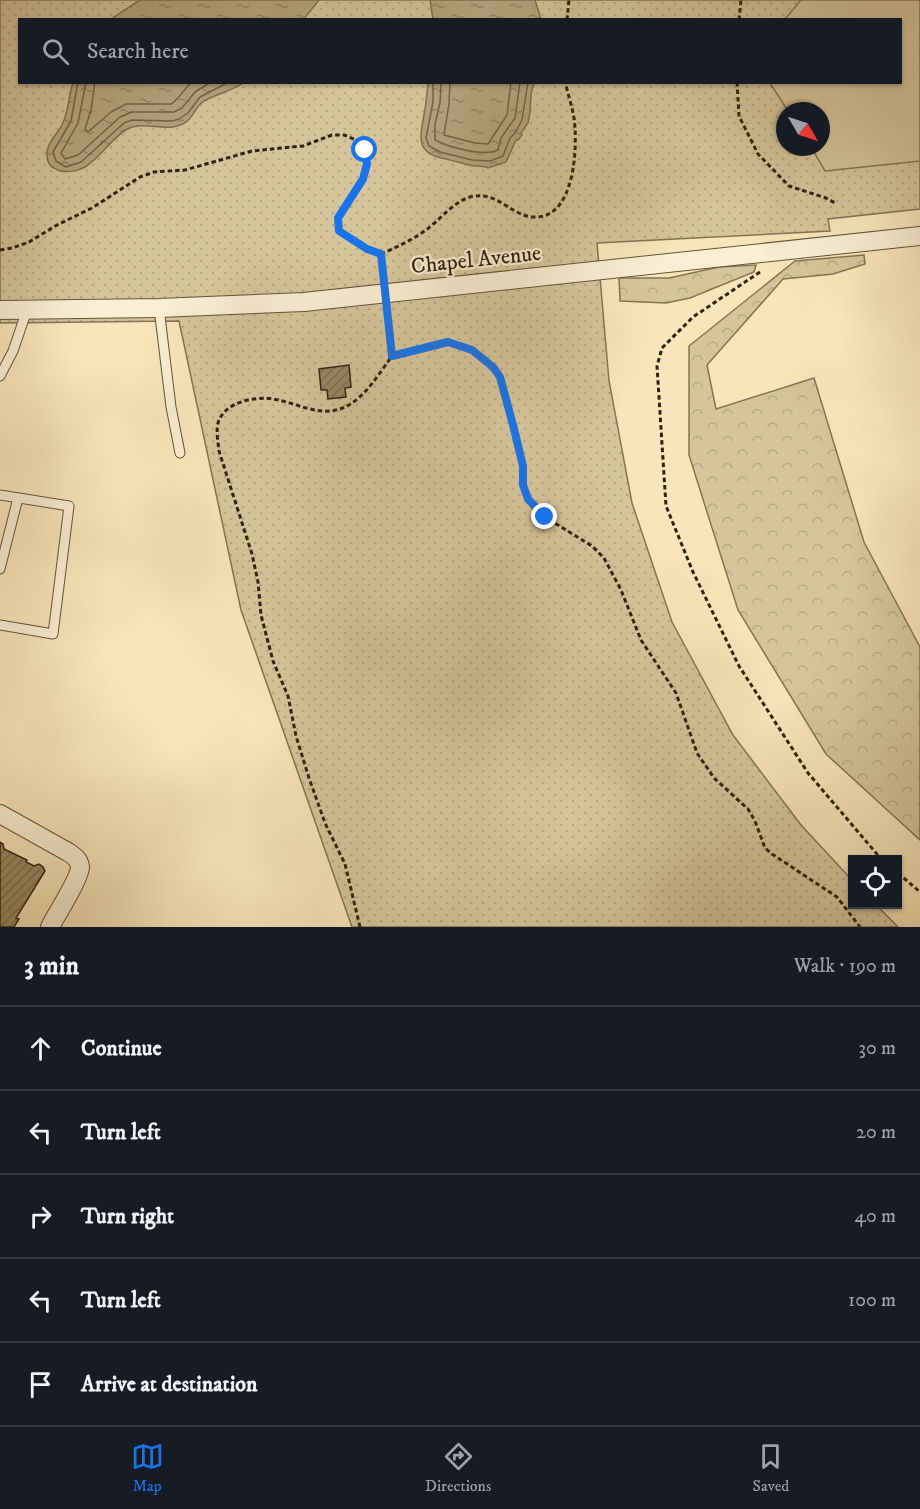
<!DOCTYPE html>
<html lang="en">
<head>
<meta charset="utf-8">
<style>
  :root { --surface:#171b24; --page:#20242c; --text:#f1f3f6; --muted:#9ea1a6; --line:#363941; --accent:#1a73e8 }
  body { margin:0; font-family:"IM FELL DW Pica",serif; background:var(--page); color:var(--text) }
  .controls { position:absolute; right:18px; bottom:18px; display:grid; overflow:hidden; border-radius:0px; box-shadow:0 2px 4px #0004 }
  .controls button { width:54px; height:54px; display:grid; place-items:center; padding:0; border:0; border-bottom:2px solid var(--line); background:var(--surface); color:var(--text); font:30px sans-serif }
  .compass { position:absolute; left:776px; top:102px; width:54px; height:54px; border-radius:50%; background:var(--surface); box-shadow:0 2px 4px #0004; rotate:129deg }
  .stop { position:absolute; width:18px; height:18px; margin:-14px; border:4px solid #1a73e8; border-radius:50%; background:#fff }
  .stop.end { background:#1a73e8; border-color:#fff; box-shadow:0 2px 6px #0008 }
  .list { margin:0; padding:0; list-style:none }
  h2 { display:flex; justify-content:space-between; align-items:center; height:78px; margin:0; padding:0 24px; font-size:26px }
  h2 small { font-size:20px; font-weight:400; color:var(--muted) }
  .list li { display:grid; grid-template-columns:39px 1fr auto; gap:18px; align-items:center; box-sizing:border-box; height:84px; padding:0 24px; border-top:2px solid var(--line) }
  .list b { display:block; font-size:22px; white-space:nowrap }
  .list em { font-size:20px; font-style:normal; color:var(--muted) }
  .icon { flex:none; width:33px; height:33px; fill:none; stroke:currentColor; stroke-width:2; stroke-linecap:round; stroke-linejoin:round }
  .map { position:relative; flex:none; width:920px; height:927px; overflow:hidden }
  .search { position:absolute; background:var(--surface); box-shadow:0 2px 4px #0004; left:18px; right:18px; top:18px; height:66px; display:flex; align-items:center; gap:15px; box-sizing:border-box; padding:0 21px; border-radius:0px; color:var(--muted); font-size:22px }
  .sheet { height:498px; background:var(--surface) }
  nav { display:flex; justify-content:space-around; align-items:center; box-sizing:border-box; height:84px; border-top:2px solid var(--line); background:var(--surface); font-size:16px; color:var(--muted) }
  nav a { display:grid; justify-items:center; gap:3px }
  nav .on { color:var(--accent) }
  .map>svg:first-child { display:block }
  .grass { fill:url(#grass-dots); stroke:#847454; stroke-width:1.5; fill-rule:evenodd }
  .forest { fill:url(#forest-crowns); stroke:#847454; stroke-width:1.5 }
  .pitch { fill:#d6c59c; stroke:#847454; stroke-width:1.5 }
  .water { fill:url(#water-ripples); stroke:#816f50; stroke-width:1.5 }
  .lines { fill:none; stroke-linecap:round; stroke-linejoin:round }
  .shore { stroke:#746244; stroke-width:1.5 }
  .building { fill:url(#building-hatch); stroke:#32220b; stroke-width:1.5 }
  .service-casing { stroke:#645337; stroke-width:11 }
  .minor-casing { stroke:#645337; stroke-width:20 }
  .path { stroke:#32220b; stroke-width:3; stroke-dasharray:4.5 3; stroke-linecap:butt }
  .service { stroke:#faefd2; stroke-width:9 }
  .minor { stroke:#faefd2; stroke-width:18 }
  .path-bridge { stroke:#32220b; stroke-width:3; stroke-dasharray:4.5 3; stroke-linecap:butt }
  .route { stroke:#1a73e8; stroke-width:8 }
  .labels { text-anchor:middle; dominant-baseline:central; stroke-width:4.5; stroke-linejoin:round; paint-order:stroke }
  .street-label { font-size:22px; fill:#32220b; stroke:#faefd2 }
</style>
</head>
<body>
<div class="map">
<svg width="920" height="927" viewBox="0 0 920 927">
  <defs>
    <pattern id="grass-dots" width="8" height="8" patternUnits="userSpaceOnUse" patternTransform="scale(1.5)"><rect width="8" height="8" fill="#d6c59c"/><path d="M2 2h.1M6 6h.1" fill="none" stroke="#b8a985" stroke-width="1.8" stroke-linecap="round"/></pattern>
    <pattern id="forest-crowns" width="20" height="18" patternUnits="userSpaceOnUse" patternTransform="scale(1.5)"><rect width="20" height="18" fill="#d6c59c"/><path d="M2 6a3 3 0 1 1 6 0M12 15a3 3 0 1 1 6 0" fill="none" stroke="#b8a985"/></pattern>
    <pattern id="water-ripples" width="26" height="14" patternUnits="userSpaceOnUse" patternTransform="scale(1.5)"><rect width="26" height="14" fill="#b5a37e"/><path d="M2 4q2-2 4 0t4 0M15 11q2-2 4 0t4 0" fill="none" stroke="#948465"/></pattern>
    <pattern id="building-hatch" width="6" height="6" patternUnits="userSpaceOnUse" patternTransform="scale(1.5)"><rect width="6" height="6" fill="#986"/><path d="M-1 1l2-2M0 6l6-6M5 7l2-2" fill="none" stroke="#7d6f52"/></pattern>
  </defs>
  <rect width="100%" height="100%" fill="#f8e6ba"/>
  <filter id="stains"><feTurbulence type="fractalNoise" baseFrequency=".00333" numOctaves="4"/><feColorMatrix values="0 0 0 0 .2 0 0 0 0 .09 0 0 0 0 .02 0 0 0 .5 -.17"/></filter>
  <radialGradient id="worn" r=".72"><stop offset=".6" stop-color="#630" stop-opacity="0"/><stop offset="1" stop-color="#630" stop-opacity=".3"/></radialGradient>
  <path class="grass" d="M 0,0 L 920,0 L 920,209 L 828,219 L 830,231 L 597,243 L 609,381 L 632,503 L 672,622 L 733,735 L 801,825 L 852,880 L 852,904 L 876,905 L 898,927 L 352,927 L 241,610 L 179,321 L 0,323 ZM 20,20 L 900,20 L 900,82 L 20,82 ZM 785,111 L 821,111 L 821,147 L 785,147 Z"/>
  <path class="forest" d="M 864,255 L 865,264 L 833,274 L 783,279 L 707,365 L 716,409 L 814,378 L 864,542 L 920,647 L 920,840 L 826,754 L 738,610 L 689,455 L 689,346 L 795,261 Z
    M 756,265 L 754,272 L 690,298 L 666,303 L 620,301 L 619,278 L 669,278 L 719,267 Z"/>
  <path class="pitch" d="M 801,0 L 920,0 L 920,161 L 825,171 L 811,147 L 821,147 L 821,111 L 788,111 L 770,83 L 900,82 L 900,20 L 785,19 Z"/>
  <path class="water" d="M 140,0 L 319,0 L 304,19 L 111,19 Z
    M 430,0 L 535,0 L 541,19 L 433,19 Z
    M 73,83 L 73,82 L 243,83 C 232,91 216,94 204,101 C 191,110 194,124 173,127 C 158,129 141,122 127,129 C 111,139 101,157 85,167 C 71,175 45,174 47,152 C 48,142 56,135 61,127 C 69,113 68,98 73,83 Z
    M 428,83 L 534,83 L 531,94 L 530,112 L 528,123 L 521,133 L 522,135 L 518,140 L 516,140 L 506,162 L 488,168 C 482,165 476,167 469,165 C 462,163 454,161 446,159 C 417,154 419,140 424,115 C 426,105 427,94 428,83 Z"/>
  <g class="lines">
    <path class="shore" d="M 78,82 L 71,121 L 53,152 L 56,161 L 66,167 L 81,162 L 124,123 L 132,120 L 172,121 L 179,119 L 188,113 L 200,97 L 229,82
      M 86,82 L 78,123 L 61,153 L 65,159 L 78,155 L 120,117 L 132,112 L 174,112 L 182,108 L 195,92 L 211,82
      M 95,82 L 91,110 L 85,129 L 88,132 L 111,112 L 126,104 L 171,104 C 179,99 184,89 192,82
      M 433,82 L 433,102 L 426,138 L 429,146 L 440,152 L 472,160 L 490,161 L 503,156 L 510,138 L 515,133 L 522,120 L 528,82
      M 441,82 L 440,103 L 435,124 L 435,140 C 448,147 484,157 498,150 L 501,138 L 515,118 L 520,82
      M 450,82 L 449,104 L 444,135 L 475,143 L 488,144 L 507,115 L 511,82"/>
  </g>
  <path class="building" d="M 349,365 L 351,387 L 345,388 L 346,397 L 328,399 L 327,390 L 321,390 L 319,369 Z
    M 0,842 L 3,844 L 4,849 L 27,860 L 26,862 L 34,866 L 39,864 L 43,867 L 45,871 L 16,918 L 19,919 L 14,927 L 0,927 Z"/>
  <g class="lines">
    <defs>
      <path id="service" d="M 159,308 L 171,407 L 180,453
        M 0,376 L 13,351 L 27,310
        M 0,495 L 69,506 L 53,634 L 0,625
        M 0,569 L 18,498"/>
      <path id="minor" d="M 0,310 L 159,308 L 304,302 L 920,236
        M 0,814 L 68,852 C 74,856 79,859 80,867 C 80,878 56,915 50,927"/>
    </defs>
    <use href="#service" class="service-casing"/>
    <use href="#minor" class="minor-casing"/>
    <path class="path" d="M 567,20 L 569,0
      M 739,20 L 741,0
      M 737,82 L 739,116 L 758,154 L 789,186 L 826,198 L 835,203
      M 0,250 L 12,248 L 29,242 L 57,225 L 92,208 L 140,177 L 154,172 L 185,170 L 252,151 L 303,146 L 332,135 L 344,135 L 356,140 L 365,150 L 367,164 L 364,179 L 338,218 L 339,231 L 367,249 L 381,254 C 397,247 412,240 426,230 C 440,220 453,202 470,197 C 498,190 510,216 534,217 C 575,219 578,147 574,118 C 572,106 568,94 565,82
      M 760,272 L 693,317 L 662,348 L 657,366 L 666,506 L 693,572 L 739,666 L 808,773 L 882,860
      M 392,356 L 448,342 L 472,350 L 493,367 L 500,377 L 513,425 L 523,467 L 523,485 L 528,499 L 545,517 L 592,546 L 604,558 L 621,590 L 641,640 L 676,693 L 697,753 L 714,778 L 748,809 L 755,821 L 765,848 L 772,854 L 837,897 L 860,927
      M 898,873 L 920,892
      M 360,927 L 345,864 L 325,823 L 309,778 L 296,736 L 288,696 L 273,661 L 261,615 L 258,582 L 252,554 L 219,451 C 218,442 216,432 218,423 C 224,402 255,396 273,399 C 294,402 315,415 336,410 C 361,405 378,375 392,356 L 389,329"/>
    <use href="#service" class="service"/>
    <use href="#minor" class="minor"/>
    <path class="path-bridge" d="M 381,254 L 389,329"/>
  </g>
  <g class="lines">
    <path class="route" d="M 365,150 L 367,164 L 363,179 L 338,218 L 339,231 L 367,249 L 381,254 L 392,356 L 448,342 L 472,350 L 493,367 L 500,377 L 513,425 L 523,466 L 523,485 L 528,499 L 545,517"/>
  </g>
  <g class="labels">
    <g class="street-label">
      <text transform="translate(476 260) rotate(-6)">Chapel Avenue</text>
    </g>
  </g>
  <rect width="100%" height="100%" filter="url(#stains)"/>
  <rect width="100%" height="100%" fill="url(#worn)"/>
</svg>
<div class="controls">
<button><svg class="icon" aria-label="locate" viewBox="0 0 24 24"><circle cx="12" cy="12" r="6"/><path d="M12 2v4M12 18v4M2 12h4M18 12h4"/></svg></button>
</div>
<svg class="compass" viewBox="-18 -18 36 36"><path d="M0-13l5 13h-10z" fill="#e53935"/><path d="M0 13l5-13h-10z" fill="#9ea1a6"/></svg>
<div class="stop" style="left:365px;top:150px"></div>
<div class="stop end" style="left:545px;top:517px"></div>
<div class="search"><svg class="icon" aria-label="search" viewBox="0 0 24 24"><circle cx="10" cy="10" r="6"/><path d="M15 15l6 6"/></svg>Search here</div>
</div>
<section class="sheet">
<h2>3 min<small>Walk · 190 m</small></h2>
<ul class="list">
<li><svg class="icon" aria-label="ahead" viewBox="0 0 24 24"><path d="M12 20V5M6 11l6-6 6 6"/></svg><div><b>Continue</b></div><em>30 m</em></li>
<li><svg class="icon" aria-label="left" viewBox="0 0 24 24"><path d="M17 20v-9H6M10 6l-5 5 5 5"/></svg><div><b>Turn left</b></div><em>20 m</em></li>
<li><svg class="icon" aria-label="right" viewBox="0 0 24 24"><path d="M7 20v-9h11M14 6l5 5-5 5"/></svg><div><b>Turn right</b></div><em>40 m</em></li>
<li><svg class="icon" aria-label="left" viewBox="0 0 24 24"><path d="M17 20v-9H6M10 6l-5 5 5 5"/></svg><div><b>Turn left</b></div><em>100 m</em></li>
<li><svg class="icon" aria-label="arrive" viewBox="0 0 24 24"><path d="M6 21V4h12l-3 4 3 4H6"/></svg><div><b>Arrive at destination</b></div></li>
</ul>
</section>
<nav>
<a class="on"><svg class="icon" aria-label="map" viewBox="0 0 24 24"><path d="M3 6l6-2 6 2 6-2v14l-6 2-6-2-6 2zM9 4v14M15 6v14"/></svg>Map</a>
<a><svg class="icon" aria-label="directions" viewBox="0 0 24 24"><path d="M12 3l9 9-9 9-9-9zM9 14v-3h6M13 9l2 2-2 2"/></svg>Directions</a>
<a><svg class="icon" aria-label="saved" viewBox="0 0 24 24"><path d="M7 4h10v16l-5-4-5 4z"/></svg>Saved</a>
</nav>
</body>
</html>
